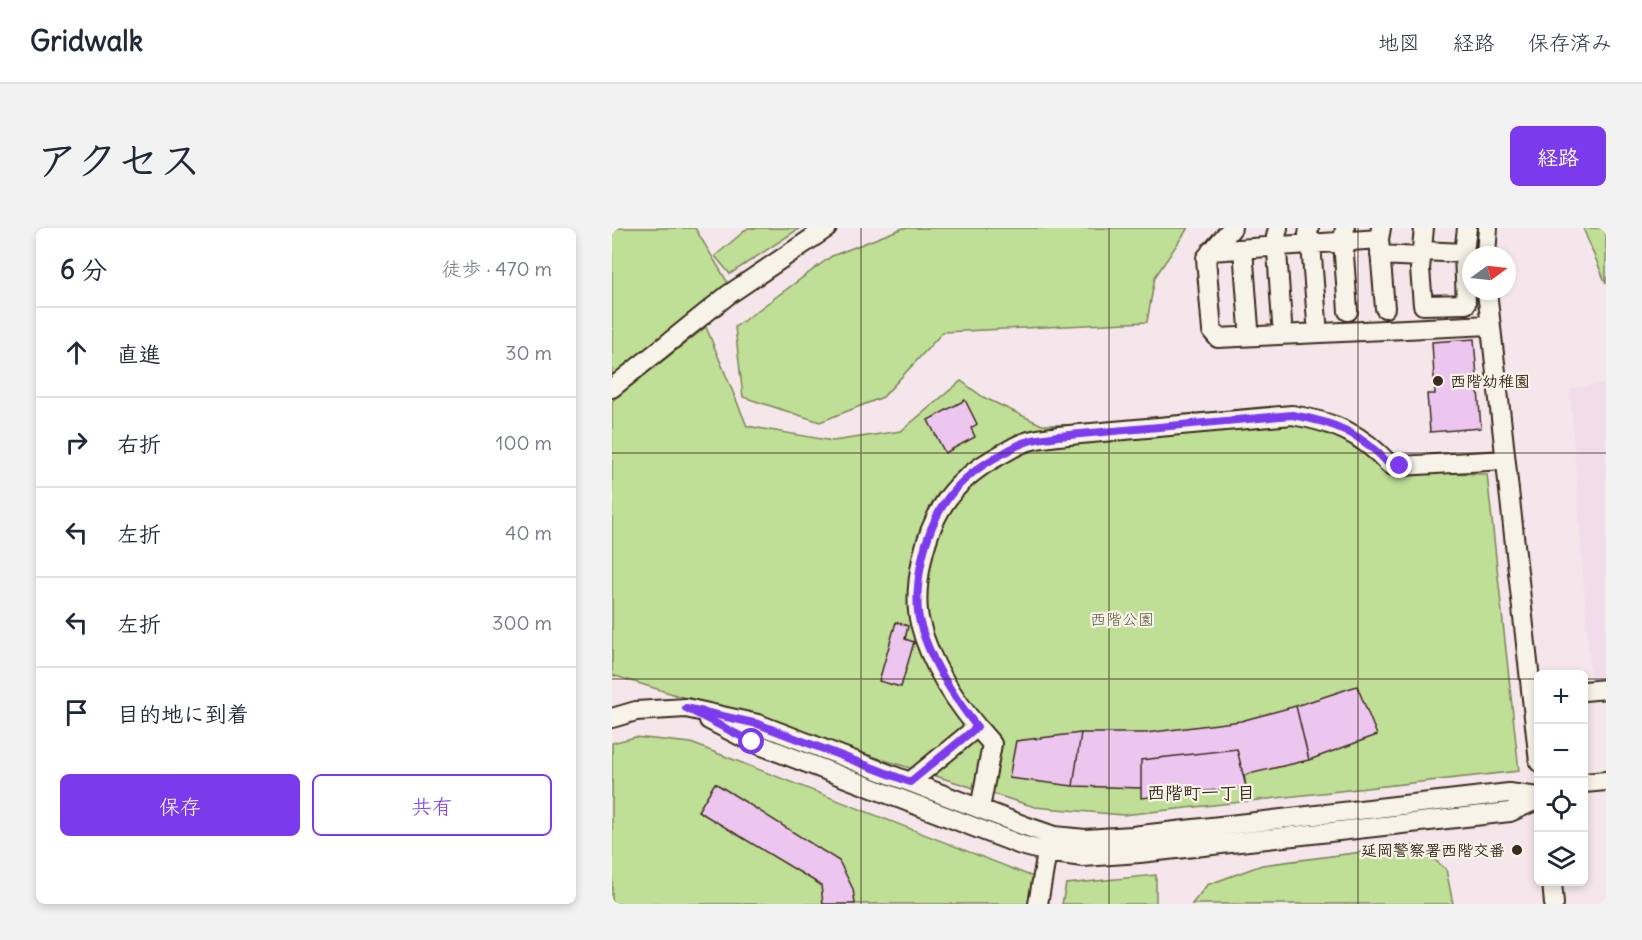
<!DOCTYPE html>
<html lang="ja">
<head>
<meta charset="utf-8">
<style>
  :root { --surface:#fff; --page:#f2f2f3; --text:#1f2937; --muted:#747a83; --line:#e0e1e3; --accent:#7c3aed }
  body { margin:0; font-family:Delius,"Klee One",sans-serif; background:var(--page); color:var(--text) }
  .controls { position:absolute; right:18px; bottom:18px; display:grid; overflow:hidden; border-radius:9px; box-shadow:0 3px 9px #0003 }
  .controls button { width:54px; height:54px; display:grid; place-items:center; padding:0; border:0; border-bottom:2px solid var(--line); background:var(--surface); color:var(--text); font:30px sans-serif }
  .compass { position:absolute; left:850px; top:18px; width:54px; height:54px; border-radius:50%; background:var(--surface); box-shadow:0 3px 9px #0003; rotate:75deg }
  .stop { position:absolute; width:18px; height:18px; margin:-14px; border:4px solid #7c3aed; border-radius:50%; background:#fff }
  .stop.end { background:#7c3aed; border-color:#fff; box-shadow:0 2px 6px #0008 }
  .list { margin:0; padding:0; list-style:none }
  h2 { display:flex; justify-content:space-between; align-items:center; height:78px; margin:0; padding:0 24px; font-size:26px }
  h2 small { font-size:20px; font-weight:400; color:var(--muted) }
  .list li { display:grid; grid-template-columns:39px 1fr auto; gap:18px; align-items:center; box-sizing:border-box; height:90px; padding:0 24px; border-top:2px solid var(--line) }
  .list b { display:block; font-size:22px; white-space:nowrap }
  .list em { font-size:20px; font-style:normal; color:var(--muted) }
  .actions { display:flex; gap:12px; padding:18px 24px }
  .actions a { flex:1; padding:14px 0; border:2px solid var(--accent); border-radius:9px; text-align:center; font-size:21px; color:var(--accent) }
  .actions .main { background:var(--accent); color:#fff }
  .icon { flex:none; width:33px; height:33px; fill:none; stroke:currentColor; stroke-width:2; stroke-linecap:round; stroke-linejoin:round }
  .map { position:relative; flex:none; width:994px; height:676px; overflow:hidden; border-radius:9px }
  header { display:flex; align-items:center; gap:36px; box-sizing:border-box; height:84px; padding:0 30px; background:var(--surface); border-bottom:2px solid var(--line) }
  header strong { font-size:28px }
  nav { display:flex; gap:33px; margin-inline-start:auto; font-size:21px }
  .intro { display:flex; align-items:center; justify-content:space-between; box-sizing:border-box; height:144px; padding:0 36px }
  h1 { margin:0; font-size:42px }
  .button { padding:15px 27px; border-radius:9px; background:var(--accent); color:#fff; font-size:21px; font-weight:700 }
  main { display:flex; gap:36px; padding:0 36px }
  aside { flex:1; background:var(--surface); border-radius:9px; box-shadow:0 3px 9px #0003 }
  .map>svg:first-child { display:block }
  .built { fill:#f2dcec }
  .green { fill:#bfde96; stroke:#7d845a; stroke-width:1.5 }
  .building { fill:#edc6f0; stroke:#3b2a1e; stroke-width:1.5 }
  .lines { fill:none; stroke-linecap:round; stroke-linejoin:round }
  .minor-casing { stroke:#3b2a1e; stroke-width:22 }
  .minor { stroke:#f7f3e8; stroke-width:18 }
  .route { stroke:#7c3aed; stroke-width:8 }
  .grid { fill:none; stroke:#3b2a1e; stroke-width:1.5; stroke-opacity:0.55 }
  .poi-dot { fill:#3b2a1e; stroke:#f7f3e8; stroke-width:2 }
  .labels { text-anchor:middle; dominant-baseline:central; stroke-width:4.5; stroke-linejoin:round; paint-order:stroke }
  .poi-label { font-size:16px; font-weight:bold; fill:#3b2a1e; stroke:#f7f3e8; text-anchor:start }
  .park-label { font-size:16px; fill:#5c573c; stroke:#f7f3e8 }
  .neighbourhood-label { font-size:18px; font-weight:bold; fill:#3b2a1e; stroke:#f7f3e8 }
</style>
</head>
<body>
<header>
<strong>Gridwalk</strong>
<nav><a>地図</a><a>経路</a><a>保存済み</a></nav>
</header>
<div class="intro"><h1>アクセス</h1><a class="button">経路</a></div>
<main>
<aside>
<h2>6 分<small>徒歩 · 470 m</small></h2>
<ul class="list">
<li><svg class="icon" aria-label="ahead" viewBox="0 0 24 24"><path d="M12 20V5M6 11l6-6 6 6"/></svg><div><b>直進</b></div><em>30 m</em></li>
<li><svg class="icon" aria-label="right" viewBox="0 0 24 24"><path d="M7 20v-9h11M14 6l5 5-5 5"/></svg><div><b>右折</b></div><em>100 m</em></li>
<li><svg class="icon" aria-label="left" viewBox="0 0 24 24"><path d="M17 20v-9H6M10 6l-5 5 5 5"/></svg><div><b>左折</b></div><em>40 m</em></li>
<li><svg class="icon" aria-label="left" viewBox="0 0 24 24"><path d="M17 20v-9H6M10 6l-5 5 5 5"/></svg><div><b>左折</b></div><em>300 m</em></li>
<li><svg class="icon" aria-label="arrive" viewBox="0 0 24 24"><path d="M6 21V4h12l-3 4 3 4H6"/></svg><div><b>目的地に到着</b></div></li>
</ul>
<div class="actions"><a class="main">保存</a><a>共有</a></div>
</aside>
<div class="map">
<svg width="994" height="676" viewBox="0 0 994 676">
  <rect width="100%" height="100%" fill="#f4e6ea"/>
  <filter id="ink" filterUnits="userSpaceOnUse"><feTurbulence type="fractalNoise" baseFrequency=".0167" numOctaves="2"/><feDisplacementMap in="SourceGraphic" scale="12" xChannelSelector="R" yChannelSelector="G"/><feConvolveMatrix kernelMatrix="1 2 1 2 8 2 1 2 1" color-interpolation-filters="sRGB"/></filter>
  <g filter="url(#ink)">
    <path class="built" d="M 994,155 L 994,456 L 979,458 L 958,161 Z"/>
    <path class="green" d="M 0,0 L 83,0 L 116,55 L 0,150 Z
      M 136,0 L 188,0 L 118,46 L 103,28 Z
      M 291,0 L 576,0 L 543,49 L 535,94 L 331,104 L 271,169 L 208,194 L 131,169 L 123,99 L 220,28 Z
      M 971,0 L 994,0 L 994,56 Z
      M 94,99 L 135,198 L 221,213 L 289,203 L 349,153 L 371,169 L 430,197 L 681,194 L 709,197 L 744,215 L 780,244 L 875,246 L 907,543 L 511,587 L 423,579 L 0,447 L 0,173 Z
      M 23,509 L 79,515 L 424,650 L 419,676 L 0,676 L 0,515 Z
      M 804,617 L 834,641 L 841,676 L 580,676 L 595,657 L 650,637 Z
      M 544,647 L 544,676 L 450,676 L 454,656 Z"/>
    <path class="building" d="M 862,111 L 869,200 L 818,204 L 815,166 L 823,166 L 820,114 Z
      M 353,172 L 365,196 L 359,200 L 363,209 L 333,225 L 316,192 Z
      M 284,394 L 296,398 L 293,411 L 302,414 L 289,459 L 267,453 Z
      M 745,458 L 765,507 L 697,532 L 632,547 L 634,559 L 529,570 L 529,560 L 461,558 L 397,550 L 404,513 L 469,505 L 534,505 L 629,493 L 684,478 Z
      M 745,458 L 765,507 L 697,532 L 684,478 Z
      M 469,505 L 461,558 L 397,550 L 404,513 Z
      M 625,521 L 634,559 L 529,570 L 529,532 Z
      M 103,555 L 227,633 L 241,661 L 243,676 L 211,676 L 209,657 L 86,583 Z"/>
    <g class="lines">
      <defs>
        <path id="minor" d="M 620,0 L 594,30 L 600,103 L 606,110 L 878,97
          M 666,0 L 664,9 L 670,95
          M 697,0 L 696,7 L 699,16 L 705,94
          M 733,0 L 731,13 L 736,83
          M 769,0 L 767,11 L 773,80
          M 812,0 L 808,41 L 811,77 L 854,76 L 852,25 L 855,0
          M 631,21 L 637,100
          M 599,23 L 767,11
          M 810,23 L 852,25
          M 768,27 L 809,29
          M 874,27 L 876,0
          M 875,63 L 927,534
          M 0,160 L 116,67 L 215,0
          M 972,463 L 994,461
          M 0,490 L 24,483 L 74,480 L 146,496 L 413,598 L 442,608 L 473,611 L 520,608 L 897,565 L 927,569
          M 97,492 L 140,514 L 409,617 L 435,624 L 471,629 L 528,625 L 898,584 L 927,571
          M 298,554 L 365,499
          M 972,555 L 994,553
          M 368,581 L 380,516 C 349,482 319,440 308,395 C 303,375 306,351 310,331 C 321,281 344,250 390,226 C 398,222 406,216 414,214 C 424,210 436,210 446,208 L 680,187 C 722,194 749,205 778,237 L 788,238 L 893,232
          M 940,654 L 942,676
          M 426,676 L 435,624"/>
      </defs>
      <use href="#minor" class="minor-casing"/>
      <use href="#minor" class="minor"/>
    </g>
  </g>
  <g class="lines" filter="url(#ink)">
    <path class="route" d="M 140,514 L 74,480 L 146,496 L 298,554 L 365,499 C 341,468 318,433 308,395 C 303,375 306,351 310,331 C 321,281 344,250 390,226 C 398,222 406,216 414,214 C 424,210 436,210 446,208 L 680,187 C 722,194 749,205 778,237 L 788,238"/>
  </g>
  <path class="grid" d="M 249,0 L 249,676M 497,0 L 497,676M 746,0 L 746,676M 0,225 L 994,225M 0,451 L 927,451M 972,451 L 994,451"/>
  <g class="poi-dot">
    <circle cx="826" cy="153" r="6"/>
    <circle cx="905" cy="622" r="6"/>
  </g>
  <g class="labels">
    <g class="poi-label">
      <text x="838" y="153">西階幼稚園</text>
      <text x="893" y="622" text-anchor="end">延岡警察署西階交番</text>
    </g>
    <g class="park-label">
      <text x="510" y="391">西階公園</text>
    </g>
    <g class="neighbourhood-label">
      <text x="589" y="564">西階町一丁目</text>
    </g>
  </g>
</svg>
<div class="controls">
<button>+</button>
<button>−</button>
<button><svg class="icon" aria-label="locate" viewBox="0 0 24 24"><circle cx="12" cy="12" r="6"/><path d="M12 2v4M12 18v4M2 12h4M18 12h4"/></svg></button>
<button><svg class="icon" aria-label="layers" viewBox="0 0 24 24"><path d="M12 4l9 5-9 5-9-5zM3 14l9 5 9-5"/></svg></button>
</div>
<svg class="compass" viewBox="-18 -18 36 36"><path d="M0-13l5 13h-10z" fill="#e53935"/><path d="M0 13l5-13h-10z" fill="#747a83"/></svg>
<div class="stop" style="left:140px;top:514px"></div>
<div class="stop end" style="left:788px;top:238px"></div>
</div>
</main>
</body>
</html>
